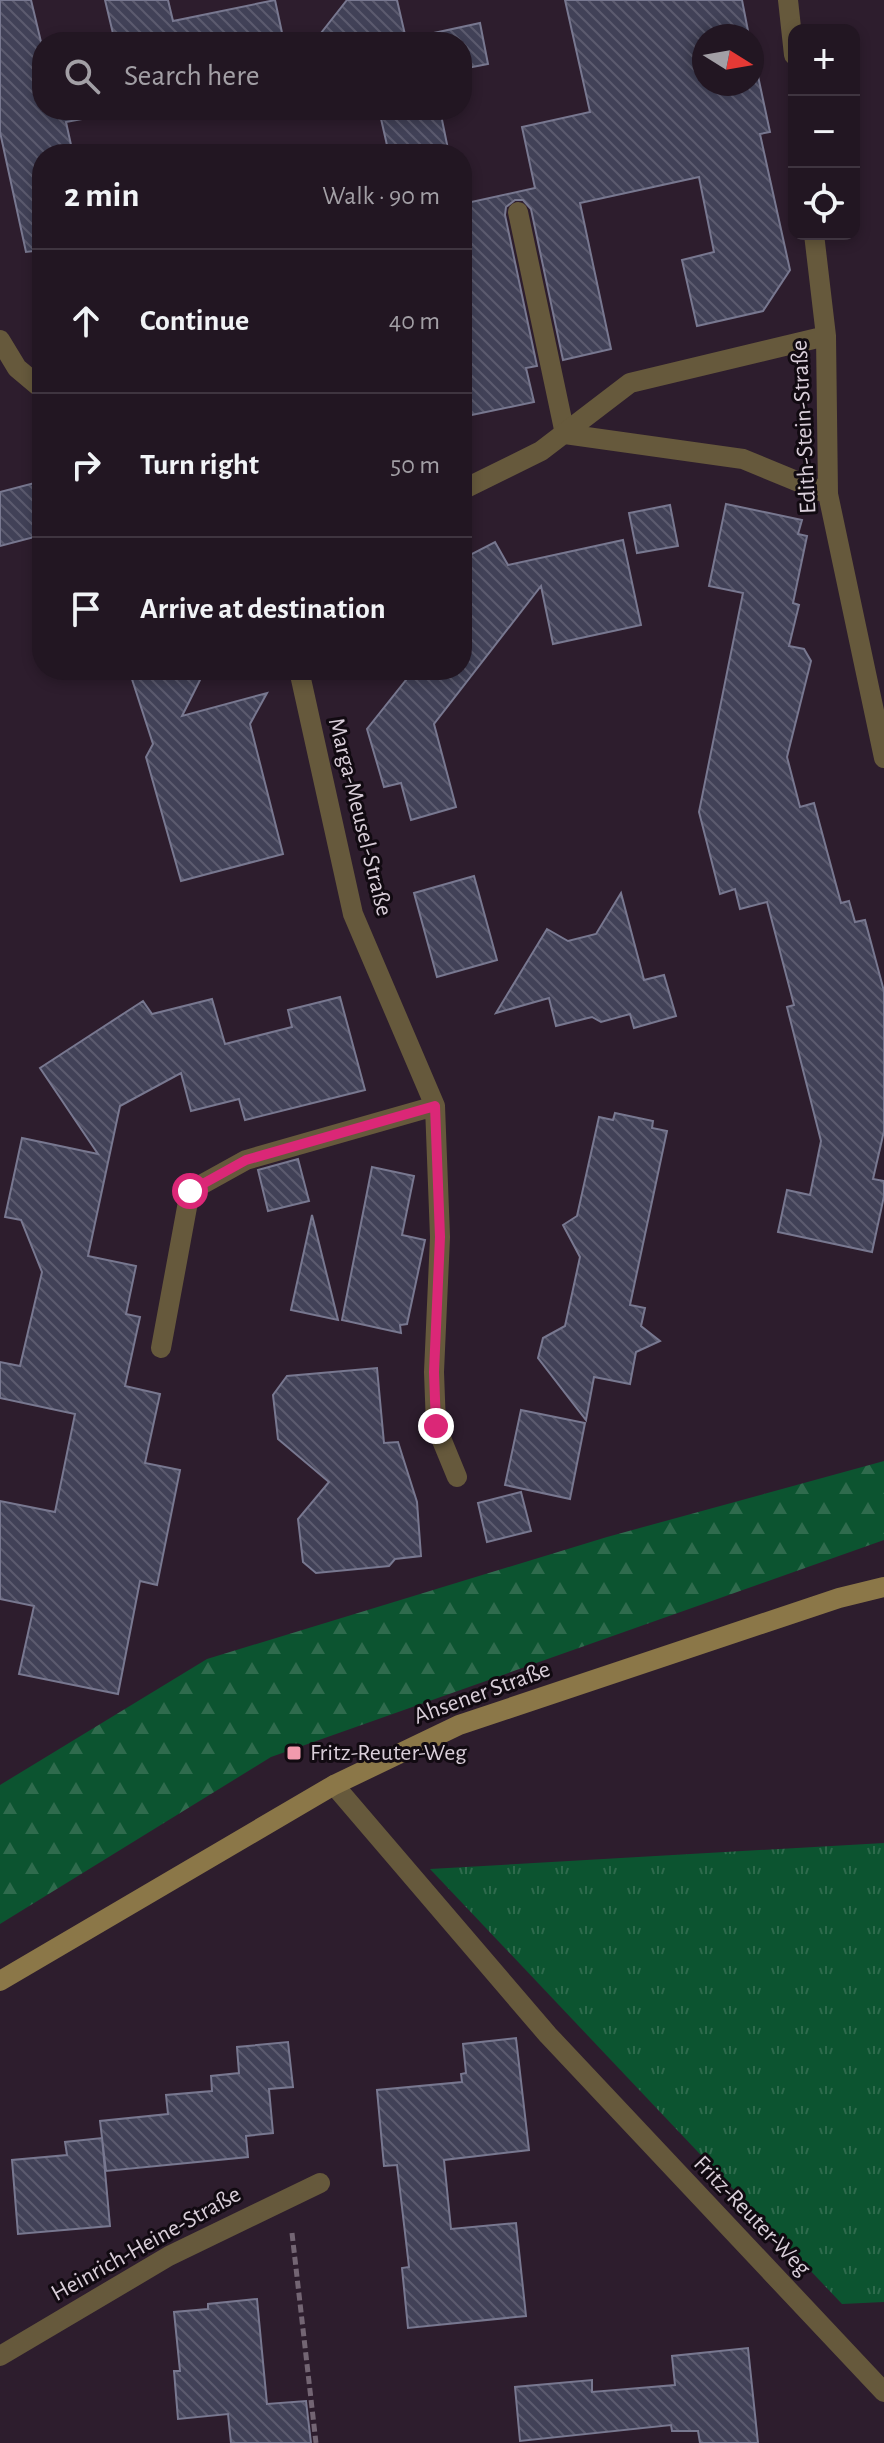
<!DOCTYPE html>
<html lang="en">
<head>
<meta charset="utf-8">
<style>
  :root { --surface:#221622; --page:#2a1f2a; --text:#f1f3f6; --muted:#a29fa5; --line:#3f3540 }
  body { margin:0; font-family:"Alegreya Sans",sans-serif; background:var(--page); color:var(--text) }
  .controls { position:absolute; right:24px; top:24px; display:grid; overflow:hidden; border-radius:16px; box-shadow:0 4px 12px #0003 }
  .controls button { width:72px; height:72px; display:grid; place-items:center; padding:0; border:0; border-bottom:2px solid var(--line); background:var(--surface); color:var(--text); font:40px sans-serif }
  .compass { position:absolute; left:692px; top:24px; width:72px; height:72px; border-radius:50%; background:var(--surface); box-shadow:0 4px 12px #0003; rotate:101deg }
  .stop { position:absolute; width:24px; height:24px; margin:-18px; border:6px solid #db2777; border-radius:50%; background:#fff }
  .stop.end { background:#db2777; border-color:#fff; box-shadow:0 2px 8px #0008 }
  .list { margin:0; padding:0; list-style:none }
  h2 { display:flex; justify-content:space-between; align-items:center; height:104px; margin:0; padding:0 32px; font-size:34px }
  h2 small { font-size:26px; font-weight:400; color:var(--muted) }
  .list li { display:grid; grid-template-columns:52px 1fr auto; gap:24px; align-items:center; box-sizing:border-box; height:144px; padding:0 32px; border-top:2px solid var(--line) }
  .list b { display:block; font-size:30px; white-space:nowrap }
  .list em { font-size:26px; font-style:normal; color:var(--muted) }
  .icon { flex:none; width:44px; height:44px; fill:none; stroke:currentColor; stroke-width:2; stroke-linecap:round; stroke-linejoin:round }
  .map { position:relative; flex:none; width:884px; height:2443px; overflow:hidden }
  .search { position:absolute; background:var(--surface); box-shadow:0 4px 12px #0003; left:32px; top:32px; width:440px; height:88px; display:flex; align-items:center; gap:20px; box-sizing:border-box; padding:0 28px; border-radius:32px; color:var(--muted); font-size:30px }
  .panel { position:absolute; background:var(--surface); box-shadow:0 4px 12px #0003; left:32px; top:144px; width:440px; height:536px; border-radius:32px }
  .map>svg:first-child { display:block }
  .grass { fill:url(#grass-tufts) }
  .forest { fill:url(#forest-firs) }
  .building { fill:url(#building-back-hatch); stroke:#787890; stroke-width:2 }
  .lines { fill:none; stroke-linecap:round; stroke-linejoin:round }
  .path { stroke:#736573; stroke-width:5; stroke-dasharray:8 4; stroke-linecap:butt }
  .lane { stroke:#66593c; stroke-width:20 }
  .street { stroke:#66593c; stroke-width:20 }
  .secondary { stroke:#8b7748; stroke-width:20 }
  .route { stroke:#db2777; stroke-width:10 }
  .poi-dot { fill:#f29aad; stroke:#110a11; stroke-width:3 }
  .labels { text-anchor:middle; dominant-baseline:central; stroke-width:6; stroke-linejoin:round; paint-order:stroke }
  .street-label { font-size:24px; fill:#d9ced9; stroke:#110a11 }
  .poi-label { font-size:24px; fill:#d9ced9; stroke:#110a11; text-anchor:start }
</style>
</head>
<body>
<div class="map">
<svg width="884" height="2443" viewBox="0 0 884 2443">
  <defs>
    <pattern id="grass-tufts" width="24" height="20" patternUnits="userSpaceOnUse" patternTransform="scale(2)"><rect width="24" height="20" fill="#0c5430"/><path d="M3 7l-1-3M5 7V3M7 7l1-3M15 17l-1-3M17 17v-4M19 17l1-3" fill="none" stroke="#2f6b4d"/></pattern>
    <pattern id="forest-firs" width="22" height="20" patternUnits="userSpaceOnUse" patternTransform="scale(2)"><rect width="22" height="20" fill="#0c5430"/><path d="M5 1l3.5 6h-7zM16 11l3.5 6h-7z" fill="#2f6b4d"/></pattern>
    <pattern id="building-back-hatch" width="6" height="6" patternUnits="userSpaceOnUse" patternTransform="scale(2)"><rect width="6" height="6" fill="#414157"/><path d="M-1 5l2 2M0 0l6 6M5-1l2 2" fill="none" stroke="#5c5b6f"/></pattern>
  </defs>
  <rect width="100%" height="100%" fill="#2d1d2d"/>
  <path class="grass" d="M 884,1843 L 884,2302 L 842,2304 L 430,1869 Z"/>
  <path class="forest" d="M 884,1461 L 884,1540 L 271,1757 L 0,1924 L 0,1785 L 207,1659 L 607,1537 Z"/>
  <path class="building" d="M 0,0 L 31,0 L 42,46 L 42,110 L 91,110 L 93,117 L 66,122 L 73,154 L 42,154 L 42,250 L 26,252 L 0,132 Z
    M 105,0 L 168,0 L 173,21 L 275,0 L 284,42 L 115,42 Z
    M 347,0 L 397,0 L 406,39 L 480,23 L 488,64 L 462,69 L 462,42 L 314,42 Z
    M 565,0 L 742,0 L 749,36 L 704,36 L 704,84 L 752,84 L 752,48 L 770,132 L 760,134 L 790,270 L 763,311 L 697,326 L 682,260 L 714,252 L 699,177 L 580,203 L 611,349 L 563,360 L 531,209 L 523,200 L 515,200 L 506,207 L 505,215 L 537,366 L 526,368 L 534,402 L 462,417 L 462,204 L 535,188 L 522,127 L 590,112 Z
    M 379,110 L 440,110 L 449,154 L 389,154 Z
    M 42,481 L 42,535 L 0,546 L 0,492 Z
    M 726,504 L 802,520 L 798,534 L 807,536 L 793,603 L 799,605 L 789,646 L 804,649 L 811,661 L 787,757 L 800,807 L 814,803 L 841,903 L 849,901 L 855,922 L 865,920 L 884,991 L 884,1131 L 873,1179 L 884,1181 L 884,1196 L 872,1252 L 778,1232 L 787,1190 L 810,1195 L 821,1141 L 787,1007 L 794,1005 L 767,902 L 740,909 L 735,889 L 720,894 L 699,812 L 743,593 L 709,586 Z
    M 670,505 L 678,546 L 637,553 L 629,513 Z
    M 623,540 L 641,625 L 553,644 L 541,586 L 434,724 L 456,807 L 411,820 L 401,783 L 384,787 L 367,729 L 414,670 L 462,670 L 462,559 L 495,542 L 508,565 Z
    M 129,670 L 205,670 L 182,716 L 267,693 L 250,724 L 283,854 L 181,881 L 146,757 L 153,744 Z
    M 474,876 L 497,960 L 437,977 L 414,893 Z
    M 621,893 L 644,980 L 664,975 L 676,1016 L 634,1028 L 630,1014 L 601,1022 L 592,1017 L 556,1026 L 549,998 L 496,1013 L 547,929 L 568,941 L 596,934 Z
    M 340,997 L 365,1090 L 245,1120 L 239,1099 L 191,1111 L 181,1073 L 120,1106 L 88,1256 L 136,1266 L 126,1314 L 140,1317 L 125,1386 L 160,1394 L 145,1463 L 180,1470 L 157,1585 L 140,1581 L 118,1694 L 19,1674 L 34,1606 L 0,1599 L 0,1501 L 55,1512 L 75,1414 L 0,1398 L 0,1362 L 20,1366 L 42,1272 L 21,1220 L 5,1217 L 22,1138 L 98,1154 L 40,1068 L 143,1001 L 152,1014 L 212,999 L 225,1044 L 292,1027 L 288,1010 Z
    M 615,1113 L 653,1121 L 652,1128 L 667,1131 L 630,1305 L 645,1308 L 641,1326 L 660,1341 L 636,1352 L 630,1384 L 594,1377 L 586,1420 L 538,1358 L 543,1338 L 565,1326 L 580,1257 L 563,1225 L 577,1216 L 599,1117 L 613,1120 Z
    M 298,1159 L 309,1201 L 268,1211 L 258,1170 Z
    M 372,1167 L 414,1176 L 402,1235 L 425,1240 L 407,1324 L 400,1325 L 401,1333 L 342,1320 Z
    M 312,1215 L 338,1320 L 291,1310 Z
    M 377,1368 L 384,1443 L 398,1442 L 417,1502 L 421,1556 L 395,1559 L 389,1566 L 316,1573 L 303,1562 L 298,1519 L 329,1482 L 278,1439 L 273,1395 L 287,1376 Z
    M 521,1410 L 585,1423 L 570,1499 L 505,1485 Z
    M 521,1492 L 531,1531 L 487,1542 L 478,1503 Z
    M 516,2038 L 529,2150 L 444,2160 L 451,2229 L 516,2223 L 526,2316 L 408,2328 L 402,2268 L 409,2267 L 397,2165 L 384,2166 L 377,2090 L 462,2082 L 461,2074 L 466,2073 L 463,2044 Z
    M 288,2042 L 293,2087 L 269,2089 L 273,2133 L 246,2136 L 248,2157 L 106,2171 L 100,2121 L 168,2114 L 166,2095 L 212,2091 L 211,2076 L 239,2073 L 237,2047 Z
    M 102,2138 L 110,2226 L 18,2234 L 12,2160 L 67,2155 L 65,2142 Z
    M 257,2299 L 267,2404 L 306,2401 L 311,2443 L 231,2443 L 228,2414 L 178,2419 L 174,2371 L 180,2371 L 174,2312 L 208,2309 L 208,2304 Z
    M 748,2348 L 758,2443 L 700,2443 L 698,2431 L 672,2431 L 671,2425 L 520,2441 L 515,2387 L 592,2380 L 592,2392 L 675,2385 L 672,2356 Z"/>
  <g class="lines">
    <path class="path" d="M 292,2233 L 316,2443"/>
    <path class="lane" d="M 518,212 L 565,434
      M 334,1785 L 548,2035 L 884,2392"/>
    <path class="street" d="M 788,0 L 794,55
      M 814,234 L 826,336 L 828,494 L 884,758
      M 0,340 L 17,368 L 42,389
      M 565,434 L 743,459 L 828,494
      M 462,490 L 541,451 L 630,383 L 826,336
      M 299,670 L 353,914 L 435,1106 L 440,1237 L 434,1372 L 436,1426 L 457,1477
      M 161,1348 L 190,1191 L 246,1160 L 435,1106
      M 0,2356 L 169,2256 L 320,2183"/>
    <path class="secondary" d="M 0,1981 L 334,1785 L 459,1725 L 839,1598 L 884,1587"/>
  </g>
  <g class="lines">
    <path class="route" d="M 190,1191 L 246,1160 L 435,1106 L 440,1237 L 434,1372 L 436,1426"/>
  </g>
  <rect class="poi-dot" x="286" y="1745" width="16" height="16" rx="4"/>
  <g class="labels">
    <g class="street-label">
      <text transform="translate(804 427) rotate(-93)">Edith-Stein-Straße</text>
      <text transform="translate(360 817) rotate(76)">Marga-Meusel-Straße</text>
      <text transform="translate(482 1693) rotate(-20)">Ahsener Straße</text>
      <text transform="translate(752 2216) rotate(46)">Fritz-Reuter-Weg</text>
      <text transform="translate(146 2244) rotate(-29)">Heinrich-Heine-Straße</text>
    </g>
    <g class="poi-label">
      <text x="310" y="1753">Fritz-Reuter-Weg</text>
    </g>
  </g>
</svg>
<div class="controls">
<button>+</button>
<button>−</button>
<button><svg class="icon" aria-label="locate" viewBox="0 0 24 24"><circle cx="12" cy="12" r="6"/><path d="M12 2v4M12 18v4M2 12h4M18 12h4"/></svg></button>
</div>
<svg class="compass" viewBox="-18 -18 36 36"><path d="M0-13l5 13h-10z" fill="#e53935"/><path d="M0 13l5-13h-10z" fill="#a29fa5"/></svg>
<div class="stop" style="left:190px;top:1191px"></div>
<div class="stop end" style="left:436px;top:1426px"></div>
<div class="search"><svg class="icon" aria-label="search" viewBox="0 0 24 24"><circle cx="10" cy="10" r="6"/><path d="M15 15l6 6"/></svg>Search here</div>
<section class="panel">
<h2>2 min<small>Walk · 90 m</small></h2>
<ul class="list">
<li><svg class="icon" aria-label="ahead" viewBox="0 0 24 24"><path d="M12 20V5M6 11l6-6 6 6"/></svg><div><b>Continue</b></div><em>40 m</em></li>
<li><svg class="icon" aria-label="right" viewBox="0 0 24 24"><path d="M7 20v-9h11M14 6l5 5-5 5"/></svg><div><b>Turn right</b></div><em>50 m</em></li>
<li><svg class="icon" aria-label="arrive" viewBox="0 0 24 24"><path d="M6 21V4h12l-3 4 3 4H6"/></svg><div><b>Arrive at destination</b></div></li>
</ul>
</section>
</div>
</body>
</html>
